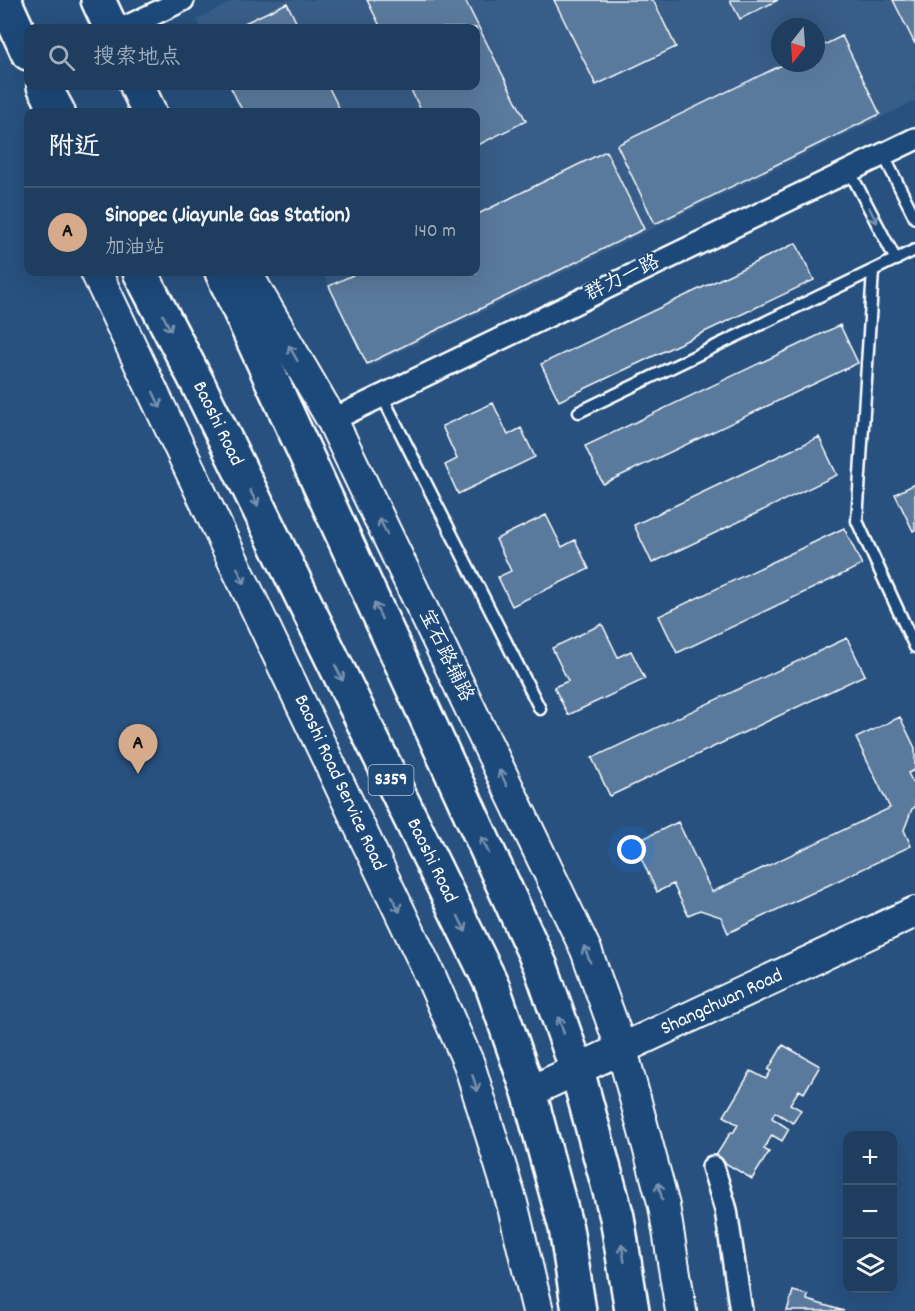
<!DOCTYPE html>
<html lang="zh">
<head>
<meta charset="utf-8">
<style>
  :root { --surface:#1e3d5f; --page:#264465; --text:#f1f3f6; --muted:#a1aebd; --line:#3c5674; --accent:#d6ab8b }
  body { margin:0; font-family:Dekko,"LXGW WenKai TC",sans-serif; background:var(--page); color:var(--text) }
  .controls { position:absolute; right:18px; bottom:18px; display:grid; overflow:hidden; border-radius:12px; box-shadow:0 6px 24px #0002 }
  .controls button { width:54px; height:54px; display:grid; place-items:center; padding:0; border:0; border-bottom:2px solid var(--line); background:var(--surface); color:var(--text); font:30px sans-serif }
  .compass { position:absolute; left:771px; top:18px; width:54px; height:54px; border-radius:50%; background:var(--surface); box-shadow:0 6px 24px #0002; rotate:197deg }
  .you { position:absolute; left:632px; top:850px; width:21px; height:21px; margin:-15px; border:4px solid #fff; border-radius:50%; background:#1a73e8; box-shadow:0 0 0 9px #1a73e833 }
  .badge { display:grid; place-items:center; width:39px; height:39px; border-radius:50%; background:var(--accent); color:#111; font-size:20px; font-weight:700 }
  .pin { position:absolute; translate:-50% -50px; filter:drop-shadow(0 2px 3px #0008) }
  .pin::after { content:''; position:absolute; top:32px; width:21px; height:18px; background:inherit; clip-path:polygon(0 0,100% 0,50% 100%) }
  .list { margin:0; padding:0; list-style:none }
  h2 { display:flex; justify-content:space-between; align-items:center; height:78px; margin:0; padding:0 24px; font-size:26px }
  h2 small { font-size:20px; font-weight:400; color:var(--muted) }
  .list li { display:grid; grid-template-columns:39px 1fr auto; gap:18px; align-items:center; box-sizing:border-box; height:90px; padding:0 24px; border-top:2px solid var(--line) }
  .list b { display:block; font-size:22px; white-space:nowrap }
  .list p { margin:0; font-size:20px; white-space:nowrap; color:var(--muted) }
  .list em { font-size:20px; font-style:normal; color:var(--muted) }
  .icon { flex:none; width:33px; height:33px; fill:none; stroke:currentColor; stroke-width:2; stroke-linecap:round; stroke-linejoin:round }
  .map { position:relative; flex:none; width:915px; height:1311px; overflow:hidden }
  .search { position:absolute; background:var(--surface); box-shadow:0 6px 24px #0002; left:24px; top:24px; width:456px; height:66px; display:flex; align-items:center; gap:15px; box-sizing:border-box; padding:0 21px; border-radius:12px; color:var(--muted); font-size:22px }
  .panel { position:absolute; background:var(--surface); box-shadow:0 6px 24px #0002; left:24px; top:108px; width:456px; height:168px; border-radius:12px }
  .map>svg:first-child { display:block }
  .built { fill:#375d88; fill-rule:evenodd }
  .building { fill:#5a7a9d; stroke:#fff; stroke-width:1.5 }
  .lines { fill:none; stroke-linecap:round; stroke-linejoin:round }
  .lane-casing { stroke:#fff; stroke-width:15 }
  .street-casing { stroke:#fff; stroke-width:26 }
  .secondary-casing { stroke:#fff; stroke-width:34 }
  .primary-casing { stroke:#fff; stroke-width:38 }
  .lane { stroke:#1f4a7a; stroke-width:10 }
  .street { stroke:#1f4a7a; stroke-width:21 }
  .secondary { stroke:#1f4a7a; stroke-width:30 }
  .primary { stroke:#1f4a7a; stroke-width:33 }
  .oneway { stroke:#7992af }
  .labels { text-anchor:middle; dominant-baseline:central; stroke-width:4.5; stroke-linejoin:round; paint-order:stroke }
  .shield { fill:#1f4a7a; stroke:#bcc9d7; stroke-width:1.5 }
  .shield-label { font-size:18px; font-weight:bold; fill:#fff }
  .street-label { font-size:20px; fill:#fff; stroke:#1f4a7a }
</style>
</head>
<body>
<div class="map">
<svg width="915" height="1311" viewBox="0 0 915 1311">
  <rect width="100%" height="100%" fill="#28517f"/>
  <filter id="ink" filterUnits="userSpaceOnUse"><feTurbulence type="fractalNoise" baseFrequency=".0167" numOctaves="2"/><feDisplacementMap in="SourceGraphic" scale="12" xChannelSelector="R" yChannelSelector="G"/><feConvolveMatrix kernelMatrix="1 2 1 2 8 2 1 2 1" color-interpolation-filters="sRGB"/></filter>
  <g filter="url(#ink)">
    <path class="built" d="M 235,0 L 915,0 L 915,101 L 369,367 L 322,272 L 476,272 L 476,112 L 243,112 L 230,86 L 476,86 L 476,28 L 201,28 L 197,19 ZM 780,27 L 816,27 L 816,63 L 780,63 Z"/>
    <path class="building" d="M 367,0 L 465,0 L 526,121 L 476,146 L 476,112 L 422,112 L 409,86 L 476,86 L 476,28 L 381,28 Z
      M 554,0 L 653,0 L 676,47 L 596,85 Z
      M 730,0 L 778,0 L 740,19 Z
      M 893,0 L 915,0 L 915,44 Z
      M 287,3 L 299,28 L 234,28 Z
      M 842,36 L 880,114 L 655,224 L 617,145 L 786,63 L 816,63 L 816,49 Z
      M 230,86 L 328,86 L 341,112 L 243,112 Z
      M 606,151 L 644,229 L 367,364 L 329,286 L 359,272 L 476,272 L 476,215 Z
      M 796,243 L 814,280 L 559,401 L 541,364 Z
      M 840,325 L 858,363 L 603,484 L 585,446 Z
      M 493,403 L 508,435 L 521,428 L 535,457 L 458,494 L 445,465 L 457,459 L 442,426 Z
      M 819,437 L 837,475 L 652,563 L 634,525 Z
      M 915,484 L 915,530 L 913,531 L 895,494 Z
      M 546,515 L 562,547 L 575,540 L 589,569 L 512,606 L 498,577 L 511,571 L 496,539 Z
      M 844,528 L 862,565 L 677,653 L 659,616 Z
      M 602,624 L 618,657 L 631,651 L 645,679 L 568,715 L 554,687 L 568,681 L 552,648 Z
      M 847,638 L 865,675 L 610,796 L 592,758 Z
      M 900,717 L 915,748 L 915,770 L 908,773 L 915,787 L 915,807 L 912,809 L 904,830 L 911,846 L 728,933 L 721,917 L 700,910 L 688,915 L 673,884 L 657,892 L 634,843 L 678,822 L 712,892 L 890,808 L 856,738 Z
      M 783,1045 L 820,1066 L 804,1093 L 799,1090 L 790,1104 L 801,1110 L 793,1123 L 775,1112 L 772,1118 L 789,1129 L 782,1141 L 772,1135 L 764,1149 L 769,1152 L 752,1179 L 715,1157 L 731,1132 L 733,1133 L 738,1125 L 724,1116 L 751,1071 L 766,1079 L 771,1071 L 768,1070 Z
      M 793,1291 L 808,1295 L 807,1300 L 844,1311 L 787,1311 Z"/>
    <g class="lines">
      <defs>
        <path id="lane" d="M 883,154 L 915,218
          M 849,170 L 896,260
          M 873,271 L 857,521 L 915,647
          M 382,396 L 540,709
          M 579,412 L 915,250"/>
        <path id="street" d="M 124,28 L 183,0
          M 332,420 L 915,139
          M 713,1167 L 726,1210 L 741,1311"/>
        <path id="secondary" d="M 96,272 L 430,975 L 469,1064 L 512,1203 L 538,1311
          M 246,272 L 332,420 L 586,950 L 622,1050 L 664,1206 L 681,1311
          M 529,1092 L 915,912"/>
        <path id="primary" d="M 4,0 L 28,53
          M 98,0 L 111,28
          M 44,86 L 58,112
          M 137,86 L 149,112
          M 140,272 L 198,384 L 492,985 L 529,1092 L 566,1228 L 579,1311
          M 222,272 L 541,967 L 577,1070 L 617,1217 L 632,1311"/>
      </defs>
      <use href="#lane" class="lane-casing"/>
      <use href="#street" class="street-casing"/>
      <use href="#secondary" class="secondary-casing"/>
      <use href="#primary" class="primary-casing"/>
      <use href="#lane" class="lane"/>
      <use href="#street" class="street"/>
      <use href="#secondary" class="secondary"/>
      <use href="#primary" class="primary"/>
    </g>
    <defs><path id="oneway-shaft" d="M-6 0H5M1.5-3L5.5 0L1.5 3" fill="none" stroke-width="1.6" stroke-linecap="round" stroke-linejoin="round" transform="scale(1.5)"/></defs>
    <g class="oneway">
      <use href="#oneway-shaft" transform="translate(873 215) rotate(63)"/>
      <use href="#oneway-shaft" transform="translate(167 323) rotate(63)"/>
      <use href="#oneway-shaft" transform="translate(293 353) rotate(-120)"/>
      <use href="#oneway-shaft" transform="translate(157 400) rotate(65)"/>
      <use href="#oneway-shaft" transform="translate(254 498) rotate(64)"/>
      <use href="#oneway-shaft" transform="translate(383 526) rotate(-116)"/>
      <use href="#oneway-shaft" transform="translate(241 576) rotate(65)"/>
      <use href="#oneway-shaft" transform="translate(378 611) rotate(-115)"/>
      <use href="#oneway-shaft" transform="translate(339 673) rotate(64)"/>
      <use href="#oneway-shaft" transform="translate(503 778) rotate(-116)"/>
      <use href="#oneway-shaft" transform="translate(485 845) rotate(-115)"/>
      <use href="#oneway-shaft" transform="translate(396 904) rotate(64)"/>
      <use href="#oneway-shaft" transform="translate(462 924) rotate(64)"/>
      <use href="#oneway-shaft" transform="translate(587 954) rotate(-111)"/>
      <use href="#oneway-shaft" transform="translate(561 1025) rotate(-109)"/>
      <use href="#oneway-shaft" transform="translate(475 1083) rotate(72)"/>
      <use href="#oneway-shaft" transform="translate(660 1191) rotate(-105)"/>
      <use href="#oneway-shaft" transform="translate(623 1253) rotate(-99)"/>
    </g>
  </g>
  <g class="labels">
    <rect class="shield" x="368.5" y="765" width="45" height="30" rx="4.5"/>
    <g class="shield-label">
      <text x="391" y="780">S359</text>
    </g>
    <g class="street-label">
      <text transform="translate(623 279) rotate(-26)">群力一路</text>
      <text transform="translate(217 424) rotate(64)">Baoshi Road</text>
      <text transform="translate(445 656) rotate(64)">宝石路辅路</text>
      <text transform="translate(339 783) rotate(65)">Baoshi Road Service Road</text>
      <text transform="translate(431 861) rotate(64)">Baoshi Road</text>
      <text transform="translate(722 1003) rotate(-25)">Shangchuan Road</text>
    </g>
  </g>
</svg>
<div class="controls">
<button>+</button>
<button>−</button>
<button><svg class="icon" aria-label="layers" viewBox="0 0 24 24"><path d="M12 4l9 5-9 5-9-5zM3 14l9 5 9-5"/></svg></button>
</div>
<svg class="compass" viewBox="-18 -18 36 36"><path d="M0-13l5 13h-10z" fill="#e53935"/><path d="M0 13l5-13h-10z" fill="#a1aebd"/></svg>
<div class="you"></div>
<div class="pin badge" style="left:138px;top:774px">A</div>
<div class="search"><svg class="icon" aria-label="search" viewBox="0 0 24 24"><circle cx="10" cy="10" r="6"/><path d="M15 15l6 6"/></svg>搜索地点</div>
<section class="panel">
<h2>附近<small></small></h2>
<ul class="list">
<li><span class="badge">A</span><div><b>Sinopec (Jiayunle Gas Station)</b><p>加油站</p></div><em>140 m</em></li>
</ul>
</section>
</div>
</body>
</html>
